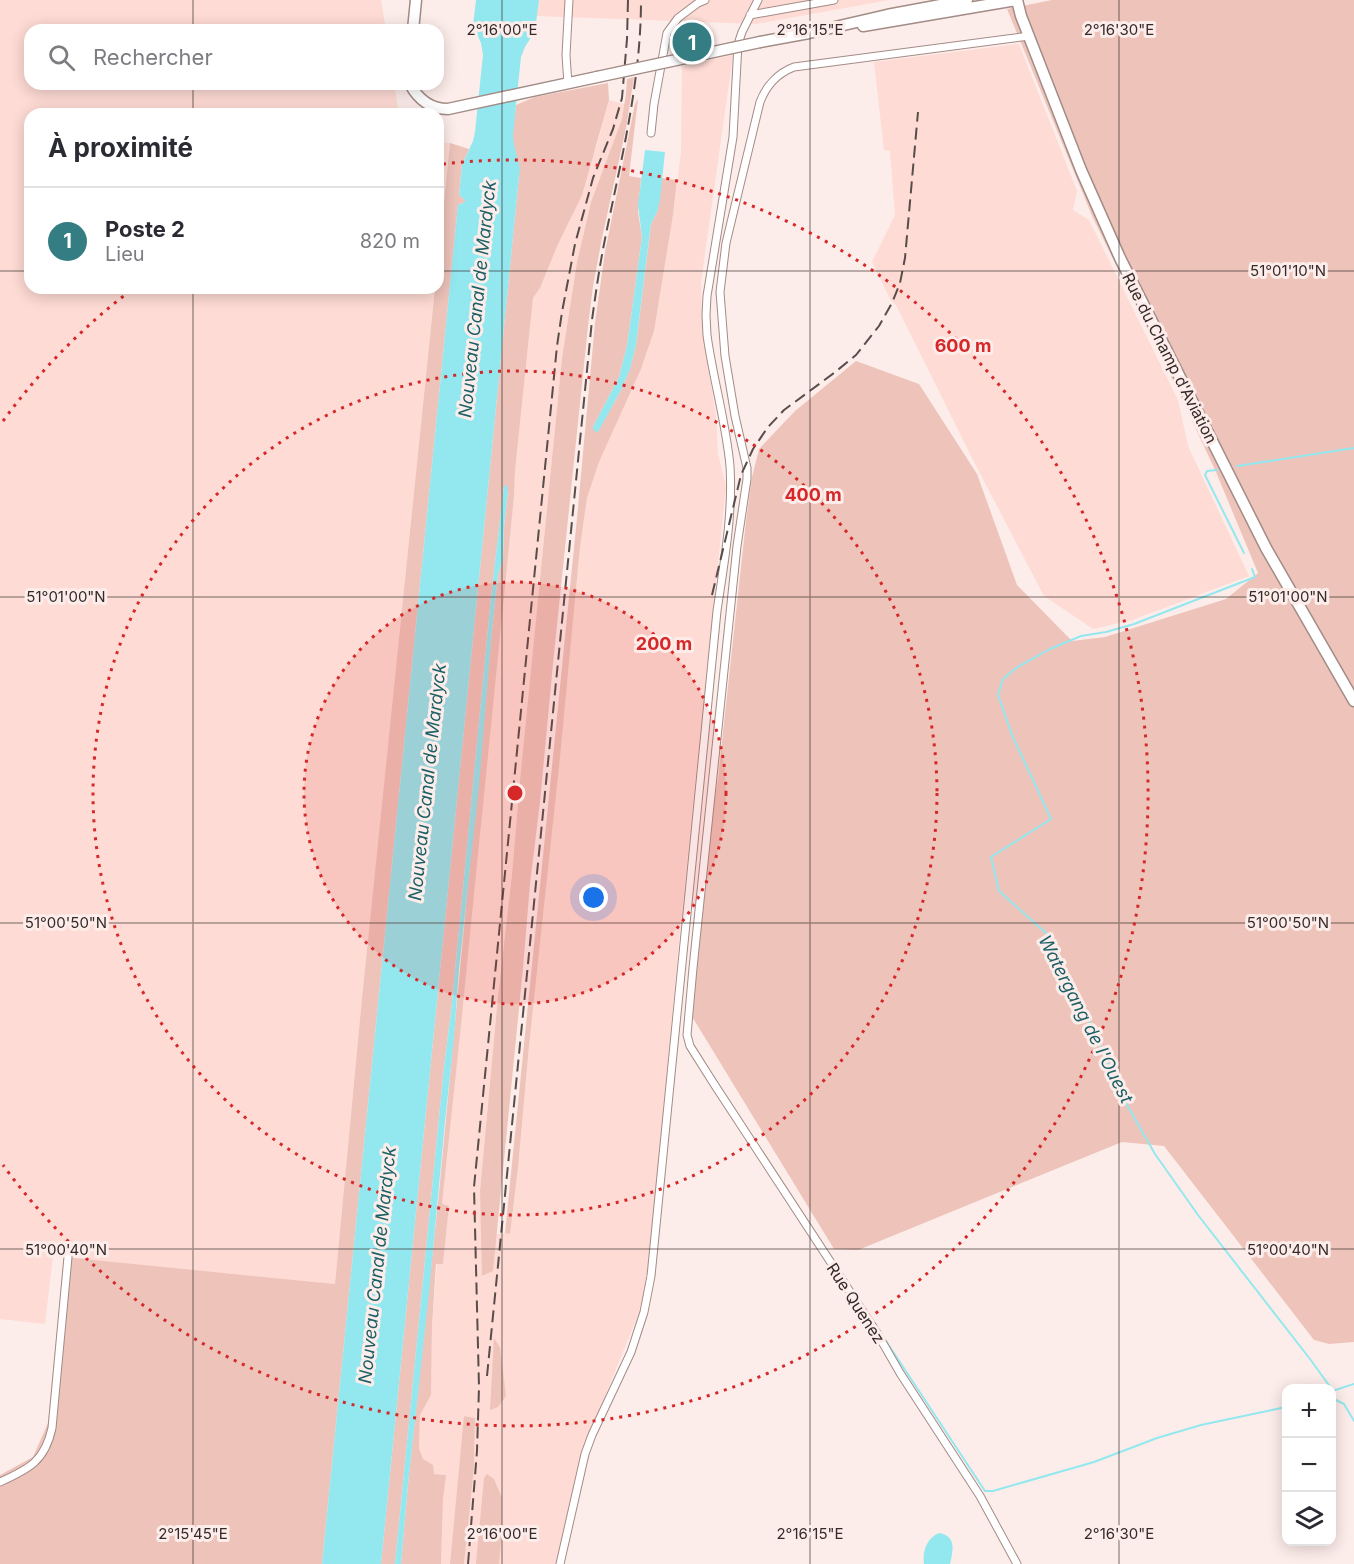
<!DOCTYPE html>
<html lang="fr">
<head>
<meta charset="utf-8">
<style>
  :root { --surface:#fff; --page:#f2f2f3; --text:#2b2b33; --muted:#7c7c81; --line:#e1e1e2; --accent:#347d83 }
  body { margin:0; font-family:Inter,sans-serif; background:var(--page); color:var(--text) }
  .controls { position:absolute; right:18px; bottom:18px; display:grid; overflow:hidden; border-radius:12px; box-shadow:0 3px 15px #0003 }
  .controls button { width:54px; height:54px; display:grid; place-items:center; padding:0; border:0; border-bottom:2px solid var(--line); background:var(--surface); color:var(--text); font:30px sans-serif }
  .you { position:absolute; left:594px; top:898px; width:21px; height:21px; margin:-15px; border:4px solid #fff; border-radius:50%; background:#1a73e8; box-shadow:0 0 0 9px #1a73e833 }
  .badge { display:grid; place-items:center; width:39px; height:39px; border-radius:50%; background:var(--accent); color:#fff; font-size:20px; font-weight:700 }
  .pin { position:absolute; translate:-50% -50%; border:3px solid #fff; box-shadow:0 2px 6px #0006 }
  .list { margin:0; padding:0; list-style:none }
  h2 { display:flex; justify-content:space-between; align-items:center; height:78px; margin:0; padding:0 24px; font-size:26px }
  h2 small { font-size:20px; font-weight:400; color:var(--muted) }
  .list li { display:grid; grid-template-columns:39px 1fr auto; gap:18px; align-items:center; box-sizing:border-box; height:108px; padding:0 24px; border-top:2px solid var(--line) }
  .list b { display:block; font-size:22px; white-space:nowrap }
  .list p { margin:0; font-size:20px; white-space:nowrap; color:var(--muted) }
  .list em { font-size:20px; font-style:normal; color:var(--muted) }
  .icon { flex:none; width:33px; height:33px; fill:none; stroke:currentColor; stroke-width:2; stroke-linecap:round; stroke-linejoin:round }
  .map { position:relative; flex:none; width:1354px; height:1564px; overflow:hidden }
  .search { position:absolute; background:var(--surface); box-shadow:0 3px 15px #0003; left:24px; top:24px; width:420px; height:66px; display:flex; align-items:center; gap:15px; box-sizing:border-box; padding:0 21px; border-radius:18px; color:var(--muted); font-size:22px }
  .panel { position:absolute; background:var(--surface); box-shadow:0 3px 15px #0003; left:24px; top:108px; width:420px; height:186px; border-radius:18px }
  .map>svg:first-child { display:block }
  .built { fill:#fedbd4 }
  .green { fill:#edc3ba }
  .water { fill:#93e8ef }
  .lines { fill:none; stroke-linecap:round; stroke-linejoin:round }
  .stream { stroke:#93e8ef; stroke-width:2 }
  .street-casing { stroke:#a38b86; stroke-width:9 }
  .secondary-casing { stroke:#a38b86; stroke-width:13 }
  .street { stroke:#fff; stroke-width:7 }
  .secondary { stroke:#fff; stroke-width:10 }
  .rail { stroke:#584d4a; stroke-width:2; stroke-dasharray:12 6; stroke-linecap:butt }
  .secondary-bridge-casing { stroke:#a38b86; stroke-width:13; stroke-linecap:butt }
  .secondary-bridge { stroke:#fff; stroke-width:10 }
  .ticks { fill:none; stroke:#342a28; stroke-width:1.5; stroke-opacity:0.45 }
  .ring { fill:none; stroke:#d62828; stroke-width:3; stroke-dasharray:3 6 }
  .labels { text-anchor:middle; dominant-baseline:central; stroke-width:6; stroke-linejoin:round; paint-order:stroke }
  .street-label { font-size:16px; fill:#342a28; stroke:#fdedea }
  .water-label { font-size:18px; font-style:italic; fill:#195f65; stroke:#fdedea }
  .ticks-label { font-size:15px; text-anchor:middle; fill:#342a28; stroke:#fdedea; stroke-width:6; stroke-linejoin:round; paint-order:stroke }
  .centre { fill:#d62828; stroke:#fdedea; stroke-width:3 }
  .ring-label { font-size:18px; text-anchor:middle; font-weight:bold; fill:#d62828; stroke:#fdedea; stroke-width:6; stroke-linejoin:round; paint-order:stroke }
</style>
</head>
<body>
<div class="map">
<svg width="1354" height="1564" viewBox="0 0 1354 1564">
  <rect width="100%" height="100%" fill="#fdedea"/>
  <path class="built" d="M 0,0 L 381,0 L 386,30 L 30,30 L 30,84 L 394,84 L 399,114 L 30,114 L 30,288 L 435,288 L 362,998 L 335,1284 L 53,1256 L 45,1324 L 0,1319 Z
    M 539,0 L 889,0 L 756,24 L 537,16 Z
    M 1019,44 L 1077,191 L 1073,210 L 1089,220 L 1178,400 L 1188,446 L 1249,576 L 1132,620 L 1093,629 L 1044,596 L 974,462 L 896,305 L 890,299 L 872,262 L 895,215 L 890,151 L 884,150 L 874,62 Z
    M 733,55 L 701,282 L 702,325 L 706,353 L 716,415 L 718,454 L 726,486 L 681,920 L 650,1251 L 643,1299 L 636,1320 L 586,1443 L 576,1473 L 557,1564 L 464,1564 L 474,1467 L 475,1418 L 465,1416 L 450,1564 L 441,1564 L 443,1499 L 445,1475 L 434,1474 L 423,1459 L 419,1448 L 420,1415 L 431,1395 L 432,1326 L 437,1264 L 443,1264 L 449,1206 L 442,1205 L 479,846 L 494,681 L 514,496 L 515,471 L 533,298 L 540,288 L 597,145 L 609,100 L 625,104 L 622,119 L 591,202 L 577,262 L 562,358 L 520,780 L 512,874 L 498,996 L 480,1191 L 483,1276 L 493,1270 L 496,1234 L 505,1233 L 510,1234 L 518,1168 L 529,1046 L 560,758 L 580,547 L 587,498 L 599,462 L 641,369 L 654,331 L 673,215 L 681,152 L 682,66 Z
    M 438,142 L 450,143 L 438,260 Z"/>
  <path class="green" d="M 1052,0 L 1354,0 L 1354,1342 L 1329,1344 L 1314,1340 L 1164,1146 L 1122,1142 L 858,1250 L 834,1249 L 688,1010 L 698,900 L 718,778 L 746,521 L 752,477 L 759,449 L 795,411 L 856,361 L 919,384 L 977,474 L 1017,585 L 1072,641 L 1105,637 L 1226,599 L 1258,573 L 1216,472 L 1180,395 L 1093,218 L 1007,9 Z
    M 634,77 L 626,128 L 602,238 L 593,286 L 588,326 L 553,664 L 540,802 L 530,884 L 523,968 L 493,1271 L 482,1276 L 480,1191 L 498,996 L 512,874 L 520,780 L 562,358 L 577,262 L 591,202 L 622,119 L 626,94 L 627,79 Z
    M 608,83 L 609,100 L 582,195 L 558,244 L 540,288 L 533,298 L 515,471 L 514,496 L 461,1025 L 442,1204 L 449,1206 L 443,1264 L 436,1264 L 432,1326 L 431,1395 L 420,1415 L 419,1448 L 423,1459 L 433,1465 L 434,1474 L 446,1475 L 443,1499 L 441,1564 L 401,1564 L 408,1484 L 439,1193 L 492,630 L 498,575 L 503,559 L 504,527 L 508,491 L 504,486 L 491,597 L 451,1012 L 444,1067 L 395,1564 L 381,1564 L 519,176 C 520,165 515,155 513,143 C 512,131 515,117 516,105 L 535,97 Z
    M 638,99 L 629,176 L 641,178 L 638,212 L 642,237 L 627,346 L 619,377 L 593,427 L 598,431 L 620,392 L 630,369 L 636,345 L 651,224 L 657,212 L 662,178 L 677,180 L 673,215 L 654,331 L 641,369 L 599,462 L 587,498 L 580,547 L 560,758 L 529,1046 L 518,1168 L 510,1234 L 505,1233 L 577,518 L 595,323 L 605,252 L 635,104 Z
    M 450,143 L 469,149 L 462,165 L 459,195 L 465,200 L 465,202 L 458,205 L 322,1564 L 0,1564 L 0,1475 L 33,1457 L 48,1423 L 64,1257 L 335,1284 L 362,998 L 435,288 L 438,288 L 438,260 Z
    M 494,1338 L 500,1348 L 506,1396 L 498,1407 L 490,1410 Z
    M 464,1416 L 475,1418 L 474,1467 L 464,1564 L 450,1564 Z
    M 487,1474 L 494,1479 L 502,1498 L 502,1532 L 499,1564 L 476,1564 L 484,1478 Z"/>
  <path class="water" d="M 476,0 L 539,0 L 535,31 L 525,47 L 521,57 L 516,105 L 513,136 L 514,145 L 520,168 L 519,176 L 381,1564 L 322,1564 L 458,205 L 465,202 L 465,200 L 459,195 L 462,165 L 473,141 L 475,132 L 482,64 L 483,55 L 481,43 L 473,25 Z
    M 645,150 L 665,152 L 660,200 L 657,212 L 651,224 L 649,239 L 636,345 L 630,369 L 620,392 L 598,432 L 594,431 L 593,427 L 619,377 L 627,346 L 642,237 L 638,205 Z
    M 504,485 L 507,486 L 508,491 L 504,527 L 503,559 L 498,575 L 492,630 L 479,786 L 459,969 L 454,1038 L 445,1122 L 429,1293 L 408,1484 L 401,1564 L 395,1564 L 444,1067 L 451,1012 L 491,597 Z
    M 939,1533 C 957,1536 953,1551 950,1564 L 924,1564 C 922,1551 927,1538 939,1533 Z"/>
  <g class="lines">
    <path class="stream" d="M 1237,466 L 1354,448
      M 1217,470 L 1207,471 L 1205,475 L 1244,553
      M 1252,569 L 1255,577 L 1134,624 L 1106,632 L 1081,636 L 1050,649 L 1016,668 L 1003,679 L 998,695 L 1012,735 L 1051,819 L 991,857 L 999,891 L 1047,934 L 1069,978 L 1127,1105 L 1155,1154 L 1198,1215 L 1310,1359 L 1331,1388
      M 713,1076 L 749,1132
      M 882,1335 L 985,1491 L 993,1491 L 1094,1462 L 1157,1438 L 1201,1425 L 1286,1407
      M 1332,1391 L 1354,1384
      M 1332,1398 L 1344,1404 L 1354,1421"/>
    <defs>
      <path id="street" d="M 750,15 L 834,0
        M 568,84 L 566,55 L 569,0
        M 651,133 L 654,104 L 667,33 L 678,18 L 698,3 L 705,0
        M 0,1482 C 29,1469 45,1461 52,1428 L 68,1257
        M 560,1564 L 585,1454 L 592,1435 L 631,1352 L 644,1312 L 651,1276 L 717,611 C 724,563 733,515 730,466 C 726,422 713,379 707,335 L 706,315 L 707,296 L 733,137 L 738,44 L 742,32 L 758,0
        M 1017,1564 L 980,1496 L 900,1373 L 877,1333 L 714,1084 L 690,1046 L 687,1035 L 693,968 L 737,546 L 747,479 L 747,468 L 735,416 L 725,356 L 720,292 L 726,243 L 760,102 C 766,86 778,73 794,67 L 1029,36"/>
      <path id="secondary" d="M 1017,0 L 1021,16 L 1081,170 L 1120,258 L 1266,548 L 1354,701
        M 863,26 L 1016,0
        M 413,30 L 416,0
        M 760,42 L 809,33 L 887,15 L 967,0
        M 410,84 C 418,99 430,109 448,109 L 597,77"/>
    </defs>
    <use href="#street" class="street-casing"/>
    <use href="#secondary" class="secondary-casing"/>
    <use href="#street" class="street"/>
    <use href="#secondary" class="secondary"/>
    <path class="rail" d="M 712,595 L 741,475 L 753,449 L 768,427 L 784,410 L 834,373 L 856,355 L 879,326 L 892,303 L 900,283 L 905,258 L 918,112
      M 487,1376 L 592,320 C 596,291 600,263 606,234 C 622,156 641,80 641,0
      M 468,1564 L 477,1451 L 479,1387 L 474,1187 L 557,346 L 562,312 L 575,244 L 593,178 L 613,129 L 622,98 L 627,39 L 628,0"/>
    <defs>
      <path id="secondary-bridge" d="M 597,77 L 760,42"/>
    </defs>
    <use href="#secondary-bridge" class="secondary-bridge-casing"/>
    <use href="#secondary-bridge" class="secondary-bridge"/>
  </g>
  <path class="ticks" d="M 193,0 L 193,30M 502,0 L 502,1564M 810,0 L 810,1564M 1119,0 L 1119,1564M 193,84 L 193,114M 0,271 L 30,271M 438,271 L 1354,271M 193,288 L 193,1564M 0,597 L 1354,597M 0,923 L 1354,923M 0,1249 L 1354,1249"/>
  <circle cx="515" cy="793" r="211" fill="#d62828" fill-opacity=".12"/>
  <g class="ring">
    <circle cx="515" cy="793" r="211"/>
    <circle cx="515" cy="793" r="422"/>
    <path d="M3 421A633 633 0 0 1 130 291M443 164A633 633 0 1 1 3 1165"/>
  </g>
  <g class="labels">
    <g class="street-label">
      <text transform="translate(1170 358) rotate(63)">Rue du Champ d'Aviation</text>
      <text transform="translate(856 1303) rotate(57)">Rue Quenez</text>
    </g>
    <g class="water-label">
      <text transform="translate(477 299) rotate(-84)">Nouveau Canal de Mardyck</text>
      <text transform="translate(427 782) rotate(-84)">Nouveau Canal de Mardyck</text>
      <text transform="translate(1086 1019) rotate(63)">Watergang de l'Ouest</text>
      <text transform="translate(377 1265) rotate(-84)">Nouveau Canal de Mardyck</text>
    </g>
  </g>
  <g class="ticks-label">
    <text x="502" y="35">2°16'00"E</text>
    <text x="810" y="35">2°16'15"E</text>
    <text x="1119" y="35">2°16'30"E</text>
    <text x="1288" y="276">51°01'10"N</text>
    <text x="66" y="602">51°01'00"N</text>
    <text x="1288" y="602">51°01'00"N</text>
    <text x="66" y="928">51°00'50"N</text>
    <text x="1288" y="928">51°00'50"N</text>
    <text x="66" y="1255">51°00'40"N</text>
    <text x="1288" y="1255">51°00'40"N</text>
    <text x="193" y="1539">2°15'45"E</text>
    <text x="502" y="1539">2°16'00"E</text>
    <text x="810" y="1539">2°16'15"E</text>
    <text x="1119" y="1539">2°16'30"E</text>
  </g>
  <circle cx="515" cy="793" r="9" class="centre"/>
  <g class="ring-label">
    <text x="963" y="352">600 m</text>
    <text x="813" y="501">400 m</text>
    <text x="664" y="650">200 m</text>
  </g>
</svg>
<div class="controls">
<button>+</button>
<button>−</button>
<button><svg class="icon" aria-label="layers" viewBox="0 0 24 24"><path d="M12 4l9 5-9 5-9-5zM3 14l9 5 9-5"/></svg></button>
</div>
<div class="you"></div>
<div class="pin badge" style="left:692px;top:42px">1</div>
<div class="search"><svg class="icon" aria-label="search" viewBox="0 0 24 24"><circle cx="10" cy="10" r="6"/><path d="M15 15l6 6"/></svg>Rechercher</div>
<section class="panel">
<h2>À proximité<small></small></h2>
<ul class="list">
<li><span class="badge">1</span><div><b>Poste 2</b><p>Lieu</p></div><em>820 m</em></li>
</ul>
</section>
</div>
</body>
</html>
